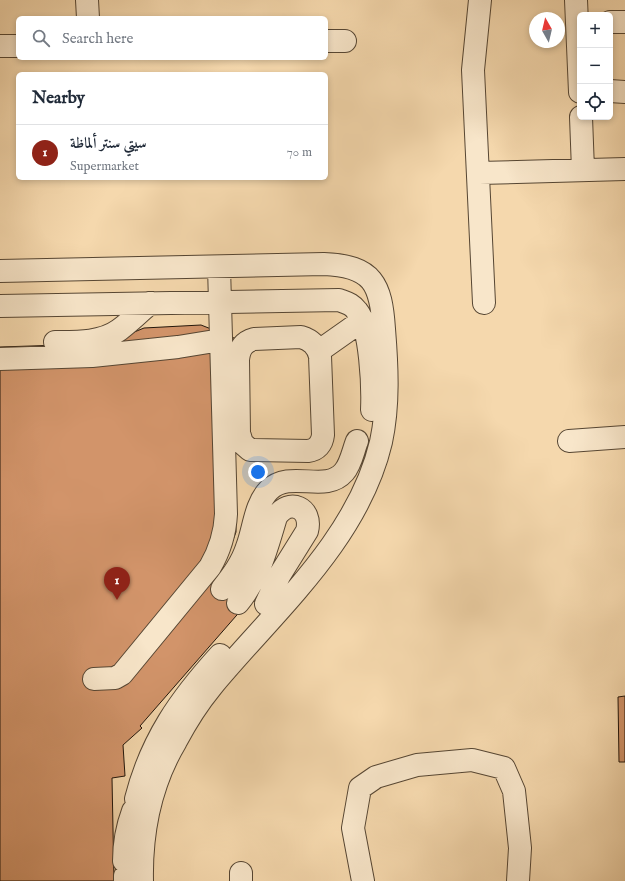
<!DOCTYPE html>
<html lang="en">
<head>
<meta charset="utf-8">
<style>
  :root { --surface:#fff; --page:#f2f2f3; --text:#1f2937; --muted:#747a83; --line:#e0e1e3; --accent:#8f2418 }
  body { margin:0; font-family:"IM FELL English",Amiri,serif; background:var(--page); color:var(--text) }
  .controls { position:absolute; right:12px; top:12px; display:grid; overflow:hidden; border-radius:6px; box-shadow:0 2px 6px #0003 }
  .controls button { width:36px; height:36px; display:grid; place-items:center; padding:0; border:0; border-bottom:1px solid var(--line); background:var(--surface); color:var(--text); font:20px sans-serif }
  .compass { position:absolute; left:529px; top:12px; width:36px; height:36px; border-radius:50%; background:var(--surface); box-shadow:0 2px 6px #0003; rotate:352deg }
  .you { position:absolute; left:258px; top:472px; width:14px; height:14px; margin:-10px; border:3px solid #fff; border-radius:50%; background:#1a73e8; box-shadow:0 0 0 6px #1a73e833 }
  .badge { display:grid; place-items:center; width:26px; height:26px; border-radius:50%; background:var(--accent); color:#fff; font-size:13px; font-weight:700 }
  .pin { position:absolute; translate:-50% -33px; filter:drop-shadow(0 1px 2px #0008) }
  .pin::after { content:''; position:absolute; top:21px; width:14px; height:12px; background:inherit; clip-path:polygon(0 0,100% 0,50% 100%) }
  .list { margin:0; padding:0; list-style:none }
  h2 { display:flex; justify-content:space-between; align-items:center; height:52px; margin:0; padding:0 16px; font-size:17px }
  h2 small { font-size:13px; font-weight:400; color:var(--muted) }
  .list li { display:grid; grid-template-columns:26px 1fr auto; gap:12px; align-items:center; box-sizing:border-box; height:56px; padding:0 16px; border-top:1px solid var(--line) }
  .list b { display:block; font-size:15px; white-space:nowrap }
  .list p { margin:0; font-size:13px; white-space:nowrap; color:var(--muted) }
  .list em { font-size:13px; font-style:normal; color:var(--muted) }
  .icon { flex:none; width:22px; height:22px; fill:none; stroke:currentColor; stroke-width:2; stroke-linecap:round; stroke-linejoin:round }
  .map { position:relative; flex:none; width:625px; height:881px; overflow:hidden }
  .search { position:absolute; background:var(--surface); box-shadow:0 2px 6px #0003; left:16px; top:16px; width:312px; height:44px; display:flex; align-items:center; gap:10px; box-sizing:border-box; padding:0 14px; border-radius:6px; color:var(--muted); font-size:15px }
  .panel { position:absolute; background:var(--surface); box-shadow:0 2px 6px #0003; left:16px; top:72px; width:312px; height:108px; border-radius:6px }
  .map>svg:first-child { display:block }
  .building { fill:#d2946a; stroke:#21150a }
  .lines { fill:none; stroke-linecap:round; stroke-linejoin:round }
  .minor-casing { stroke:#564633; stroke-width:24 }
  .minor { stroke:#f8e6ca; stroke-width:22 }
</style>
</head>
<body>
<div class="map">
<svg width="625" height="881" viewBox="0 0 625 881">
  <rect width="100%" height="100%" fill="#f5d8ad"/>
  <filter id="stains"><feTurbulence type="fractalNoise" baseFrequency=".005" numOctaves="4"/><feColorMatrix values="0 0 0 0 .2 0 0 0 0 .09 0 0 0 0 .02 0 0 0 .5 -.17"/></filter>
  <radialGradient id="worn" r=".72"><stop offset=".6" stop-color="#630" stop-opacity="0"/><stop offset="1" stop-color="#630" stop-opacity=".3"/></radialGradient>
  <path class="building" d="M 201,325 L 239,340 L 233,355 L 236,532 L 227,556 L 211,579 L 243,608 L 140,726 L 142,728 L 123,745 L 125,776 L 112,778 L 114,881 L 0,881 L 0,347 L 92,344 L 110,342 L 144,328 Z
    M 625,696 L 625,762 L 619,762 L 618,697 Z"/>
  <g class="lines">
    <defs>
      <path id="minor" d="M 87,0 L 88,18
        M 480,0 L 473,70 L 484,303
        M 576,0 L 580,92
        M 610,22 L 625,22
        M 326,41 L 345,41
        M 0,46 L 18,46
        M 610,91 L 625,92
        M 581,117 L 583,170
        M 479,173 L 625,169
        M 0,271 L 324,264 C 373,266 381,284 384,329 C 387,366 389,405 381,442 C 358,540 274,611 212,686 C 198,703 186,722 176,741 C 151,783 141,832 142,881
        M 0,306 L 339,300 C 347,303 352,304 357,311 C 371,328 373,388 372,410
        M 301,337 C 311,340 317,345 320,356 L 323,435 C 322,444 317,450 308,451 L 250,450 L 242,443 L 239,433 L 238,360 C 239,349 243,342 254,339 Z
        M 55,342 C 76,342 101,343 119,330 C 130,322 140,312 150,303
        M 319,351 L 363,320
        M 0,359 L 92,356 L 178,347 L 221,340
        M 569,441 L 625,437
        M 222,589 C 232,576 242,563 247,547 C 254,529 255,504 269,490 C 291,469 325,494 344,472 C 351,464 353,451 357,441
        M 238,603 C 260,576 266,550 276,517 C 289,497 313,508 307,531 L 279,576 L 266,604
        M 94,679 L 115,678 L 122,674 L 210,567 C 220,550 225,534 226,514 L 219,267
        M 136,799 C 151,740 180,699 220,655
        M 124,861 C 124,843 127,827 133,811
        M 241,873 L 241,881
        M 125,876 L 125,881
        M 363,881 L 353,828 L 360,788 L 376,777 L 417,765 L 472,760 L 504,768 L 514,791 L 520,848 L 518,881"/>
    </defs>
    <use href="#minor" class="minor-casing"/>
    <use href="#minor" class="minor"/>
  </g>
  <rect width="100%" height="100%" filter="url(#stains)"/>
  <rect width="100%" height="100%" fill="url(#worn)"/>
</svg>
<div class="controls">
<button>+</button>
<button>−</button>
<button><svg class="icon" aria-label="locate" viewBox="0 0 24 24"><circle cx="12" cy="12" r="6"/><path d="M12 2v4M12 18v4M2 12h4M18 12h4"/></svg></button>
</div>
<svg class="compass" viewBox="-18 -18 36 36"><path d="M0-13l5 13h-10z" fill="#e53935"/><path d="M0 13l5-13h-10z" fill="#747a83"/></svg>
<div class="you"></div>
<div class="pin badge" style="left:117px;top:600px">1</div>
<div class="search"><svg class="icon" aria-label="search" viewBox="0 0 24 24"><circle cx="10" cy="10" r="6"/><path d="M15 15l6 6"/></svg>Search here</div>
<section class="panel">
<h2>Nearby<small></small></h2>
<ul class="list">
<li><span class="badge">1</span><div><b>سيتي سنتر ألماظة</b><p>Supermarket</p></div><em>70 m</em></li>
</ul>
</section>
</div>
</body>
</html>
